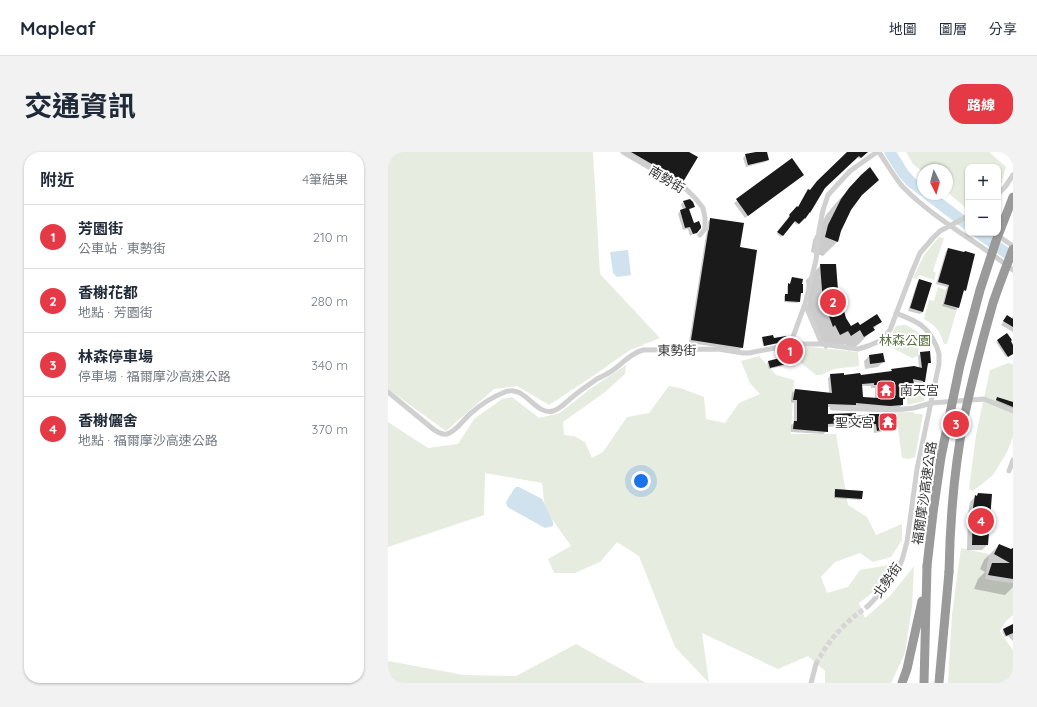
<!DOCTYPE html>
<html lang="zh-TW">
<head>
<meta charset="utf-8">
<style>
  :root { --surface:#fff; --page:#f2f2f3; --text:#1f2937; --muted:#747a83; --line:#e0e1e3; --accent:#e63946 }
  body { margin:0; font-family:Quicksand,"Noto Sans TC",sans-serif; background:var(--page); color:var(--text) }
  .controls { position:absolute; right:12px; top:12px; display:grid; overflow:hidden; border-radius:8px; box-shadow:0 1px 3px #0004 }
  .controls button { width:36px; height:36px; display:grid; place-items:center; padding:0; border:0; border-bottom:1px solid var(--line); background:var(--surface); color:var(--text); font:20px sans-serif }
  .compass { position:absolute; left:529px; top:12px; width:36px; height:36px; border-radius:50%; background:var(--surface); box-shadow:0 1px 3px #0004; rotate:174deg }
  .you { position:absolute; left:253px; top:329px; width:14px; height:14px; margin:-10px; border:3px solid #fff; border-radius:50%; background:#1a73e8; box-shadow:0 0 0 6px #1a73e833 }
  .badge { display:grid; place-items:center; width:26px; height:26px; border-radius:50%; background:var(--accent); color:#fff; font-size:13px; font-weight:700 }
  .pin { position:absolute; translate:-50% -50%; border:2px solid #fff; box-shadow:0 1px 4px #0006 }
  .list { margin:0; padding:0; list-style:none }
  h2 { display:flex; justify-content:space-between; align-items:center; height:52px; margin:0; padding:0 16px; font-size:17px }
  h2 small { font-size:13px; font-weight:400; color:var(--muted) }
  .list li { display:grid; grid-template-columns:26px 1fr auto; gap:12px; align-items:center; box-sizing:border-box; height:64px; padding:0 16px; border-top:1px solid var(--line) }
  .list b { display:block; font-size:15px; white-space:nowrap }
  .list p { margin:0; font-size:13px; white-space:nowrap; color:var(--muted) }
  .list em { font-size:13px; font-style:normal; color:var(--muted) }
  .map { position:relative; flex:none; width:625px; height:531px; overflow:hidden; border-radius:16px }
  header { display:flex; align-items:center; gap:24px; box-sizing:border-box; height:56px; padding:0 20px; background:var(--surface); border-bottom:1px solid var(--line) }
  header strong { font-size:19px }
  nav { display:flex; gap:22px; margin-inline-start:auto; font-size:14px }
  .intro { display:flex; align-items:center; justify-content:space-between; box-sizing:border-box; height:96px; padding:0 24px }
  h1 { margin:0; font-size:28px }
  .button { padding:10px 18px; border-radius:16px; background:var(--accent); color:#fff; font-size:14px; font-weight:700 }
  main { display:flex; gap:24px; padding:0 24px }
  aside { flex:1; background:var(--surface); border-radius:16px; box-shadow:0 1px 3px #0004 }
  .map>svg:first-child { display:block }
  .green { fill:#e6ecdf }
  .water { fill:#cfe2ee }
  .shadow { fill:#0003; fill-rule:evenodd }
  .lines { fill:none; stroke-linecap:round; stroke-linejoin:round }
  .river { stroke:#cfe2ee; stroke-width:11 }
  .building { fill:#1a1a1a; fill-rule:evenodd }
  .street-tunnel { stroke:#d6d6d6; stroke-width:5; stroke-dasharray:5 2.5; stroke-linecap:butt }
  .street { stroke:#d0d0d0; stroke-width:5 }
  .highway { stroke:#9a9a9a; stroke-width:9 }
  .highway-bridge { stroke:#9a9a9a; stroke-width:9 }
  .labels { text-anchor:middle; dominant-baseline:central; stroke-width:4; stroke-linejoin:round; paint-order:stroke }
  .street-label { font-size:13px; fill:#333; stroke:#fff }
  .park-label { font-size:13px; fill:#56703f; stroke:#fff }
  .poi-label { font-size:13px; fill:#333; stroke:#fff; text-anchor:start }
</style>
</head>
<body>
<header>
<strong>Mapleaf</strong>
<nav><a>地圖</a><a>圖層</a><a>分享</a></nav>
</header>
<div class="intro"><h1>交通資訊</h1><a class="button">路線</a></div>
<main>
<aside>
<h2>附近<small>4筆結果</small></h2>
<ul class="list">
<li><span class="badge">1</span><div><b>芳園街</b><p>公車站 · 東勢街</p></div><em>210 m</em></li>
<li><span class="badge">2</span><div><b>香榭花都</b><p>地點 · 芳園街</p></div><em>280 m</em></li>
<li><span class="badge">3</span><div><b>林森停車場</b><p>停車場 · 福爾摩沙高速公路</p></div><em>340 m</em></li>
<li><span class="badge">4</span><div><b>香榭儷舍</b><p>地點 · 福爾摩沙高速公路</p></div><em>370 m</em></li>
</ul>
</aside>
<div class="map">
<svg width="625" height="531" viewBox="0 0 625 531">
  <rect width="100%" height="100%" fill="#fff"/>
  <path class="green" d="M 0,0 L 205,0 L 212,122 L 272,186 L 242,198 L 205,224 L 161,253 L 129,234 L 106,237 L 58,279 L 0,237 Z
    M 518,0 L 601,0 L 618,15 L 613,32 L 610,34 L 610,15 L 580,15 L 580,53 L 577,55 L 559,40 L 559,18 L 535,18 L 535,20 L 525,12 Z
    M 551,85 L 556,86 L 545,119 L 548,121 L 546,128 L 531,123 L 529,127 L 525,126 L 536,103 Z
    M 550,135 L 558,138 L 554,152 L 569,157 L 559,192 L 556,192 C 551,177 549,175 536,167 L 541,148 L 546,149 Z
    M 518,173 L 530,180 L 533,185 L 531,191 L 530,204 L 524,206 L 501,194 L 500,190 L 508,174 Z
    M 408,194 L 433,196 L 470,200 L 471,214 L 446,217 L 433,223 L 428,223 L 396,197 Z
    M 371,204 L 388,223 L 406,228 L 403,282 L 448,282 L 460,353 L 479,365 L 488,383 L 514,372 L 514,388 L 503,405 L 485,410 L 472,401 L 447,410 L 433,425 L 439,441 L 460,435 L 472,418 L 506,412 L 493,434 L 471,451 L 477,466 L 502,444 L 526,414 L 524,455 L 517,501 L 503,531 L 437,531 L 437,519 L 420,504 L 390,517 L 314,481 L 321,531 L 287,495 L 251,404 L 229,390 L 212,410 L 187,421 L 166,421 L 160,407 L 183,394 L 157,357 L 154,331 L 97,321 L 96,363 L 0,395 L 0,270 L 40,296 L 70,292 L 86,267 L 114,247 L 124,245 L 151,266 L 172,261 L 202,237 L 238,213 L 237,222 L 217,240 L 175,270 L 176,283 L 186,284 L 197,290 L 204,306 L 215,300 L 239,265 L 261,261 L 281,234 L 292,236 L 316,245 L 318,267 L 337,271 L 351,251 L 372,242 L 362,231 L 353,209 Z
    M 620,211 L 625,212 L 625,285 L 619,300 L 605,323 L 585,339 L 581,337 L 588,283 L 602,218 Z
    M 540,231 L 536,249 L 519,253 L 519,236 L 531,232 Z
    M 510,260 L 525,260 L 527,262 L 535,262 L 527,305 L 521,307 L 514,306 L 508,262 Z
    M 573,396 L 601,402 L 597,427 L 614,430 L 625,431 L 625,463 L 618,469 L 612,479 L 619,490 L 625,498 L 625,531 L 560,531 L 564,462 Z
    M 188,492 L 258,531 L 0,531 L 0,509 L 76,523 L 128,524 Z"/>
  <path class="water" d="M 240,98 L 243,123 L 229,125 L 225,121 L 222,100 Z
    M 128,335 L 131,335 L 154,347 L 165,370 L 165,374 L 157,376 L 121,356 L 119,354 L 118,350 L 126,337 Z"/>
  <path class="shadow" d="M 235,0 L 300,0 L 294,29 L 291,32 Z
    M 372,0 L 378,0 L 380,8 L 377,10 L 358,15 L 355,6 L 358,3 Z
    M 463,0 L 479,0 L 471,7 L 469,4 L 437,36 L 415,67 L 409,73 L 405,69 L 393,85 L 389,82 L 401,66 L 400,65 L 409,55 L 410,56 L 422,39 Z
    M 404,8 L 412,25 L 357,66 L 346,51 Z
    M 474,24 L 490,27 L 470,47 L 462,58 L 452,79 L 450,89 L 435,104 L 423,100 L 425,88 L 438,63 L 447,52 Z
    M 296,50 L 306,55 L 301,58 L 308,80 L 302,84 L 300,77 L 295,78 L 290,62 L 292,59 L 295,58 L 293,52 Z
    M 322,67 L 351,96 L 354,196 L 351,198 L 301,191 L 318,83 L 319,80 L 320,70 Z
    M 560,97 L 577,138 L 574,141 L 570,155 L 568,158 L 554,154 L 559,135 L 548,132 L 558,99 Z
    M 433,113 L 449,138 L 457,167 L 463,176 L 492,170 L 471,192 L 461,199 L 457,192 L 448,197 L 445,193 L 437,197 L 423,167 L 420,153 L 418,128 Z
    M 404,126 L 414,141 L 412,142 L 411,149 L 410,151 L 396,150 L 396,144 L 399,143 L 399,134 L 402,133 L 403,127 Z
    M 531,128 L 535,160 L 532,162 L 520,159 L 529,131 Z
    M 619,164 L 623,167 L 625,164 L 625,180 L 613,173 Z
    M 375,186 L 385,187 L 398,189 L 397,190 L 375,194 L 374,188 Z
    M 610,189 L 625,196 L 625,202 L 618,205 L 608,190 Z
    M 533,201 L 542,210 L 539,214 L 536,229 L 533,233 L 533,231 L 525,230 L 525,231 L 522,234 L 517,235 L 516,246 L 514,249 L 514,253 L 511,256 L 498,257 L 466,254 L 464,255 L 439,255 L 438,263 L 467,265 L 476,264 L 478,263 L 496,277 L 493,280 L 486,281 L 485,275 L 476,276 L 476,273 L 467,274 L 467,273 L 439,275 L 439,279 L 435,282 L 403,280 L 403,273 L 406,271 L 406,251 L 403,250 L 404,241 L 407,238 L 441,241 L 440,226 L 443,223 L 455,224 L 472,224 L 501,221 L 504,218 L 531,216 L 530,204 ZM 473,234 L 483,234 L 483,236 L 487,236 L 487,247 L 474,246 Z
    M 481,204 L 496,209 L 490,215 L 477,217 L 476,209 Z
    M 381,209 L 397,212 L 395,214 L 381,217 L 379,211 Z
    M 608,248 L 625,252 L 625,257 L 608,249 Z
    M 448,338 L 473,347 L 472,348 L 446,346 L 446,340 Z
    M 590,342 L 599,393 L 594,398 L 579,398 L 580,362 L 582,350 Z
    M 611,393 L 623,398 L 625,397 L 625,435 L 617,443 L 586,437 L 590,427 L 597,420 L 592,417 L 596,408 Z
    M 625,474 L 625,489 L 620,484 L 617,485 L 614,479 Z"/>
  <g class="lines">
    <path class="river" d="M 502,0 L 515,21 L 522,29 L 535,39
      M 539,42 L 580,73
      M 591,81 L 625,106"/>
  </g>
  <path class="building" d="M 243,0 L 301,0 L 310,5 L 295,30 Z
    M 368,0 L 379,0 L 381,8 L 360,13 L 357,2 Z
    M 459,0 L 480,0 L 473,6 L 471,4 L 437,36 L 422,61 L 422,60 L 417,67 L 417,66 L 411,72 L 407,69 L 395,84 L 389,80 L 402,64 L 401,63 L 409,54 L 410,55 L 420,37 L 422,38 L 429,29 Z
    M 404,6 L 416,23 L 360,64 L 348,47 Z
    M 482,15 L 491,28 L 474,43 L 463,58 L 453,79 L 450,90 L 437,85 L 440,73 L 453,47 L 461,36 L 473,23 Z
    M 302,47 L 305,50 L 307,55 L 301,57 L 306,71 L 311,69 L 313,74 L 313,76 L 309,81 L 305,82 L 302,75 L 297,76 L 292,58 L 298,56 L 295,49 Z
    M 322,66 L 356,71 L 352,95 L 369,98 L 355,196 L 303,188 L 320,80 L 321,77 Z
    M 560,96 L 576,100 L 577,99 L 587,102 L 578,139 L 576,138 L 571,156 L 556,152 L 561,133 L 550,130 Z
    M 432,112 L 448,112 L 450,138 L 458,166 L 463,174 L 470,170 L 472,173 L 489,162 L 494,170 L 485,175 L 487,178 L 476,185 L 472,178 L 463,184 L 460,179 L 452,183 L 447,173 L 445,175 L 437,153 L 434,138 Z
    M 404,125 L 415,127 L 414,132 L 415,132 L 415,141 L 413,141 L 412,150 L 397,149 L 397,142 L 400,142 L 400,131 L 402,132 Z
    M 531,127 L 544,131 L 535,160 L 522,156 Z
    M 619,163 L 625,167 L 625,175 L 615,169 Z
    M 619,181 L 624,188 L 623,189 L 625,193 L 625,202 L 620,205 L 609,188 Z
    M 385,183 L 386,186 L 398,184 L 399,189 L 376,194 L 374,185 Z
    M 542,199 L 543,211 L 540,211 L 537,230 L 535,230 L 535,229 L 525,227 L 526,232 L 518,232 L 517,247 L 515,247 L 515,253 L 502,254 L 468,251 L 468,253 L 440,252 L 440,262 L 468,261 L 468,264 L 478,263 L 478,262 L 494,262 L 497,277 L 489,279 L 488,272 L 479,273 L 478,271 L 469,271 L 469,270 L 440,272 L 440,280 L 405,277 L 406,269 L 409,269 L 409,248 L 405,248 L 407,237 L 444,241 L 442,222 L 456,221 L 456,223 L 472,221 L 473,223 L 504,219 L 503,217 L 526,214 L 534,216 L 532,200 ZM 486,231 L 486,233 L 490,233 L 490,246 L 475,245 L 474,232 Z
    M 495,201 L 497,210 L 482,212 L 481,203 Z
    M 396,205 L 398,212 L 382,216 L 380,209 Z
    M 609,245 L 625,250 L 625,255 L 608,248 Z
    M 447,337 L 475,339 L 474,347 L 447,345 Z
    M 590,341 L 604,342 L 600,393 L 584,393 L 585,356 L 587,343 L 589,344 Z
    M 611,392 L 623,397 L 625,396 L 625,427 L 600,423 L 604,411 L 622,411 L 606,402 Z
    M 625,472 L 625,481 L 618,484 L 615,477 Z"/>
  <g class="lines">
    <path class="street-tunnel" d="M 428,512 C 442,486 456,471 480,454"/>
    <path class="street" d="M 235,0 L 297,36 L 308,47 L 315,56 L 317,66 L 317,77 L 312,83
      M 491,0 C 499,12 506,25 515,35 C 546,67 590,90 625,118
      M 610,42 L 617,35 L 625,23
      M 609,83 L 625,94
      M 434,192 L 417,152 L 428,108 L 431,78 L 435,58 L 440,43 L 462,19 L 489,0
      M 402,193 L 417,152
      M 0,240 L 45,277 C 50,280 53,283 59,282 C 69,279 74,269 82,262 C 92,253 104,245 117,240 C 137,232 147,264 165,259 C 173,257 180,248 187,243 C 194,237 202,232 209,227 C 214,224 220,222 225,218 C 236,211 241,202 255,198 L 330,197 L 355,201 L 361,201 L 402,193 L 415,192 L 434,192 L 470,197 L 480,194 L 494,188 L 502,178 L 524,120 L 532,101 L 545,86 L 552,79 L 580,64
      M 444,256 L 506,258 L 526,256 L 543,251 L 596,247 L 625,259
      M 621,319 L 625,308
      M 480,454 C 493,440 507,426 514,408 C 516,402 517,396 519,390 L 529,317 L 551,212 C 551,209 551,205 551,202 C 549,193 542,180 534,174 C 527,168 517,165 508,161
      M 423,531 L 428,512"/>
    <path class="highway" d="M 514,531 L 519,517 L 534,449
      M 536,531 L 539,414
      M 551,531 L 561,420"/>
    <path class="highway-bridge" d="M 539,414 L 545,361 L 553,305 L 572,213 L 592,138 L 608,89 L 625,45
      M 561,420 C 562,369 566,317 576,266 C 584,228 594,189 605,151 C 611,133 618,115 625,97"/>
  </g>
  <defs>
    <symbol id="temple-square" viewBox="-11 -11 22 22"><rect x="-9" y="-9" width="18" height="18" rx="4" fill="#e63946" stroke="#fff"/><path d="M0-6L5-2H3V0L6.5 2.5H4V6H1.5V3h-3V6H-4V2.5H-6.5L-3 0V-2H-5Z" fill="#fff"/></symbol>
  </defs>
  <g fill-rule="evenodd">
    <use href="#temple-square" x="487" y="227" width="22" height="22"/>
    <use href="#temple-square" x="489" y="259" width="22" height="22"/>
  </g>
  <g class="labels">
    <g class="street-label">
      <text transform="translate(279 27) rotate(31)">南勢街</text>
      <text transform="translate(289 198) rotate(-1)">東勢街</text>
      <text transform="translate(536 341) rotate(-82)">福爾摩沙高速公路</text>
      <text transform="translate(499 428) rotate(-55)">北勢街</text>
    </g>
    <g class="park-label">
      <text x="517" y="188">林森公園</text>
    </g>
    <g class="poi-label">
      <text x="512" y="238">南天宮</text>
      <text x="486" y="270" text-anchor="end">聖文宮</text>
    </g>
  </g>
</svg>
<div class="controls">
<button>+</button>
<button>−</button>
</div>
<svg class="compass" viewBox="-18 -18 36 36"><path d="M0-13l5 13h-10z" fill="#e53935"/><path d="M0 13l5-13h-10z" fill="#747a83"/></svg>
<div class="you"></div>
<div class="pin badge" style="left:402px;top:199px">1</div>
<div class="pin badge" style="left:445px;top:150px">2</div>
<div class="pin badge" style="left:568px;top:272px">3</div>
<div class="pin badge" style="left:593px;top:369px">4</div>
</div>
</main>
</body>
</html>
